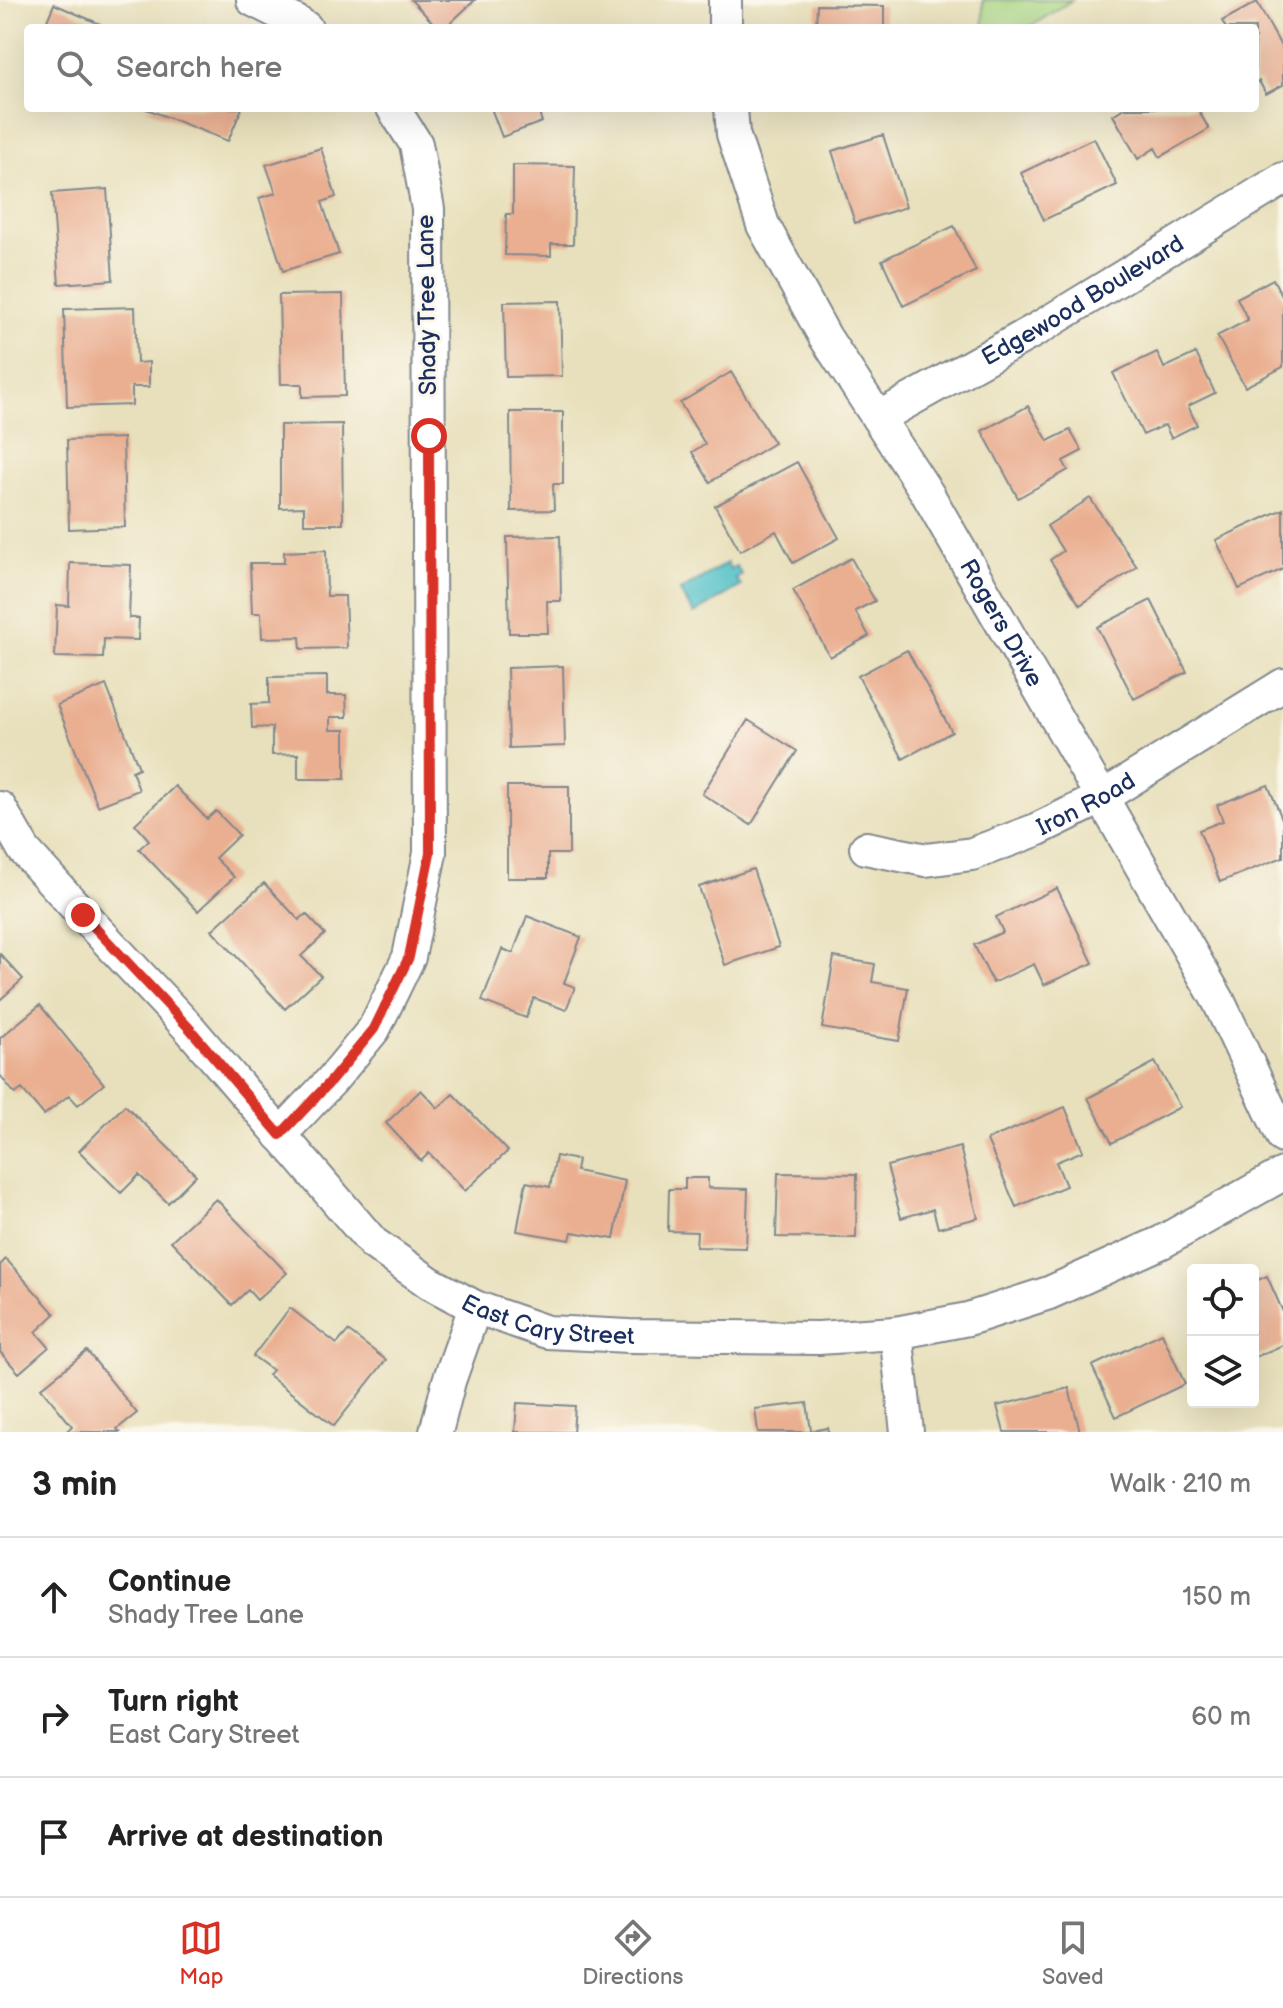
<!DOCTYPE html>
<html lang="en">
<head>
<meta charset="utf-8">
<style>
  :root { --surface:#fff; --page:#f6f6f6; --text:#222; --muted:#767676; --line:#e0e0e0; --accent:#d93025 }
  body { margin:0; font-family:"Balsamiq Sans",sans-serif; background:var(--page); color:var(--text) }
  .controls { position:absolute; right:24px; bottom:24px; display:grid; overflow:hidden; border-radius:8px; box-shadow:0 8px 32px #0002 }
  .controls button { width:72px; height:72px; display:grid; place-items:center; padding:0; border:0; border-bottom:2px solid var(--line); background:var(--surface); color:var(--text); font:40px sans-serif }
  .stop { position:absolute; width:24px; height:24px; margin:-18px; border:6px solid #d93025; border-radius:50%; background:#fff }
  .stop.end { background:#d93025; border-color:#fff; box-shadow:0 2px 8px #0008 }
  .list { margin:0; padding:0; list-style:none }
  h2 { display:flex; justify-content:space-between; align-items:center; height:104px; margin:0; padding:0 32px; font-size:34px }
  h2 small { font-size:26px; font-weight:400; color:var(--muted) }
  .list li { display:grid; grid-template-columns:52px 1fr auto; gap:24px; align-items:center; box-sizing:border-box; height:120px; padding:0 32px; border-top:2px solid var(--line) }
  .list b { display:block; font-size:30px; white-space:nowrap }
  .list p { margin:0; font-size:26px; white-space:nowrap; color:var(--muted) }
  .list em { font-size:26px; font-style:normal; color:var(--muted) }
  .icon { flex:none; width:44px; height:44px; fill:none; stroke:currentColor; stroke-width:2; stroke-linecap:round; stroke-linejoin:round }
  .map { position:relative; flex:none; width:1283px; height:1432px; overflow:hidden }
  .search { position:absolute; background:var(--surface); box-shadow:0 8px 32px #0002; left:24px; right:24px; top:24px; height:88px; display:flex; align-items:center; gap:20px; box-sizing:border-box; padding:0 28px; border-radius:8px; color:var(--muted); font-size:30px }
  .sheet { height:464px; background:var(--surface) }
  nav { display:flex; justify-content:space-around; align-items:center; box-sizing:border-box; height:112px; border-top:2px solid var(--line); background:var(--surface); font-size:22px; color:var(--muted) }
  nav a { display:grid; justify-items:center; gap:4px }
  nav .on { color:var(--accent) }
  .map>svg:first-child { display:block }
  .green { fill:#a8d683; stroke:#628270; stroke-width:2 }
  .water { fill:#53c1c8; stroke:#377893; stroke-width:2 }
  .building { fill:#eaaf91 }
  .lines { fill:none; stroke-linecap:round; stroke-linejoin:round }
  .minor-casing { stroke:#82888d; stroke-width:36 }
  .minor { stroke:#fff; stroke-width:32 }
  .route { stroke:#d93025; stroke-width:10 }
  .labels { text-anchor:middle; dominant-baseline:central; stroke-width:6; stroke-linejoin:round; paint-order:stroke }
  .street-label { font-size:24px; fill:#1b2f5e; stroke:#fbf7ec }
</style>
</head>
<body>
<div class="map">
<svg width="1283" height="1432" viewBox="0 0 1283 1432">
  <rect width="100%" height="100%" fill="#fbf7ec"/>
  <filter id="ink" filterUnits="userSpaceOnUse"><feTurbulence type="fractalNoise" baseFrequency=".0125" numOctaves="2"/><feDisplacementMap in="SourceGraphic" scale="16" xChannelSelector="R" yChannelSelector="G"/><feConvolveMatrix kernelMatrix="1 2 1 2 8 2 1 2 1" color-interpolation-filters="sRGB"/></filter>
  <filter id="wash" filterUnits="userSpaceOnUse"><feTurbulence type="fractalNoise" baseFrequency=".006" numOctaves="4" result="noise"/><feDisplacementMap in="SourceGraphic" scale="32" xChannelSelector="R" yChannelSelector="G"/><feGaussianBlur stdDeviation="1.8" result="paint"/><feColorMatrix in="noise" values="0 0 0 0 0 0 0 0 0 0 0 0 0 0 0 0 0 1.4 0 .05"/><feComposite in="paint" operator="in"/></filter>
  <g filter="url(#wash)">
    <rect width="100%" height="100%" fill="#e8e0bc"/>
    <path class="green" d="M 983,0 L 1072,0 L 1028,28 L 983,28 Z"/>
    <path class="water" d="M 727,563 L 730,569 L 736,566 L 742,575 L 736,579 L 741,586 L 694,614 L 680,591 Z"/>
    <g id="blocks">
      <path class="building" d="M 411,0 L 475,0 L 445,28 L 438,28 Z
        M 1257,2 L 1283,50 L 1283,85 L 1266,94 L 1259,81 L 1255,84 L 1255,28 L 1226,28 L 1222,21 Z
        M 54,4 L 109,28 L 44,28 Z
        M 817,5 L 884,6 L 884,28 L 816,28 Z
        M 144,108 L 242,108 L 228,141 Z
        M 491,108 L 537,108 L 542,122 L 502,137 Z
        M 1124,108 L 1197,108 L 1209,129 L 1160,157 L 1155,148 L 1138,159 L 1113,115 Z
        M 883,135 L 906,207 L 855,223 L 832,151 Z
        M 1094,138 L 1117,185 L 1044,220 L 1021,173 Z
        M 321,148 L 336,197 L 322,202 L 339,254 L 283,271 L 259,198 L 276,193 L 266,165 Z
        M 513,165 L 575,166 L 573,244 L 551,244 L 551,256 L 505,255 L 506,214 L 513,214 Z
        M 107,189 L 113,280 L 59,284 L 52,193 Z
        M 954,226 L 976,271 L 903,306 L 882,260 Z
        M 1273,279 L 1283,298 L 1283,367 L 1245,387 L 1217,336 L 1248,320 L 1237,298 Z
        M 343,294 L 345,396 L 302,397 L 302,384 L 281,384 L 279,295 Z
        M 560,301 L 562,376 L 506,377 L 504,302 Z
        M 135,307 L 137,363 L 149,362 L 149,387 L 132,387 L 132,405 L 67,407 L 64,309 Z
        M 1157,352 L 1164,368 L 1196,353 L 1215,393 L 1188,406 L 1197,425 L 1171,438 L 1165,425 L 1143,435 L 1113,373 Z
        M 731,372 L 774,443 L 710,482 L 692,452 L 705,444 L 680,403 Z
        M 1028,406 L 1048,441 L 1070,430 L 1082,451 L 1063,461 L 1068,470 L 1018,498 L 982,431 Z
        M 510,412 L 563,412 L 563,484 L 553,484 L 554,510 L 511,511 Z
        M 342,424 L 343,524 L 304,524 L 304,507 L 280,508 L 280,425 Z
        M 123,438 L 125,527 L 69,529 L 67,440 Z
        M 797,462 L 839,538 L 793,563 L 776,531 L 740,551 L 715,506 Z
        M 1090,498 L 1137,567 L 1080,605 L 1050,560 L 1063,551 L 1047,526 Z
        M 1283,509 L 1283,569 L 1239,589 L 1216,540 Z
        M 560,536 L 561,601 L 547,601 L 548,633 L 509,633 L 507,537 Z
        M 326,550 L 327,596 L 345,596 L 347,648 L 301,649 L 300,637 L 262,638 L 261,613 L 252,613 L 250,563 L 284,563 L 284,552 Z
        M 851,558 L 875,601 L 855,611 L 869,636 L 830,657 L 793,590 Z
        M 70,563 L 131,565 L 129,618 L 139,618 L 138,640 L 104,639 L 103,658 L 55,657 L 57,605 L 69,606 Z
        M 1151,600 L 1187,672 L 1134,699 L 1097,627 Z
        M 907,650 L 952,732 L 903,759 L 858,676 Z
        M 563,666 L 565,746 L 509,748 L 507,668 Z
        M 327,676 L 327,695 L 346,695 L 347,717 L 330,717 L 330,730 L 345,730 L 345,779 L 298,779 L 298,754 L 272,755 L 272,727 L 252,728 L 251,704 L 269,703 L 269,677 Z
        M 106,685 L 139,768 L 132,771 L 139,790 L 98,806 L 57,705 Z
        M 748,720 L 797,751 L 751,825 L 702,794 Z
        M 1268,785 L 1283,821 L 1283,857 L 1220,882 L 1199,830 L 1223,821 L 1217,805 Z
        M 175,786 L 207,819 L 216,811 L 239,835 L 215,858 L 234,877 L 198,911 L 139,849 L 149,840 L 135,824 Z
        M 507,786 L 569,786 L 569,854 L 548,854 L 548,878 L 507,878 Z
        M 753,869 L 779,947 L 725,965 L 699,887 Z
        M 264,883 L 299,920 L 306,914 L 325,934 L 301,956 L 321,976 L 285,1009 L 212,930 Z
        M 1057,888 L 1093,963 L 1044,985 L 1034,964 L 993,983 L 974,945 L 1003,932 L 996,917 Z
        M 527,916 L 581,937 L 564,983 L 575,987 L 566,1010 L 534,998 L 526,1018 L 482,1001 L 502,949 L 513,953 Z
        M 0,954 L 23,979 L 0,1000 Z
        M 834,957 L 875,964 L 872,982 L 908,988 L 899,1041 L 822,1028 Z
        M 40,1005 L 104,1084 L 78,1105 L 69,1095 L 44,1115 L 22,1089 L 15,1094 L 0,1075 L 0,1038 Z
        M 1155,1062 L 1180,1107 L 1112,1143 L 1088,1098 Z
        M 421,1090 L 438,1108 L 453,1094 L 508,1151 L 465,1191 L 429,1153 L 421,1161 L 386,1123 Z
        M 125,1105 L 196,1175 L 168,1203 L 139,1175 L 121,1193 L 79,1151 Z
        M 1065,1107 L 1083,1151 L 1056,1162 L 1066,1186 L 1016,1207 L 987,1140 Z
        M 960,1147 L 978,1218 L 938,1228 L 933,1209 L 901,1218 L 887,1166 Z
        M 556,1156 L 578,1160 L 576,1171 L 625,1181 L 614,1239 L 572,1232 L 570,1240 L 517,1231 L 526,1182 L 550,1187 Z
        M 778,1173 L 857,1174 L 856,1238 L 776,1237 Z
        M 685,1178 L 708,1178 L 708,1188 L 748,1189 L 746,1248 L 696,1247 L 697,1232 L 668,1231 L 669,1189 L 685,1189 Z
        M 216,1199 L 287,1273 L 257,1300 L 248,1290 L 232,1305 L 171,1241 Z
        M 6,1259 L 55,1314 L 36,1332 L 49,1347 L 19,1373 L 0,1352 L 0,1265 Z
        M 1267,1276 L 1283,1312 L 1283,1345 L 1253,1358 L 1253,1282 Z
        M 290,1308 L 337,1344 L 348,1331 L 386,1360 L 334,1426 L 268,1375 L 272,1370 L 253,1356 Z
        M 1162,1333 L 1185,1384 L 1116,1417 L 1092,1366 Z
        M 87,1351 L 137,1413 L 117,1429 L 120,1432 L 66,1432 L 72,1426 L 41,1388 Z
        M 1069,1388 L 1080,1432 L 1004,1432 L 997,1406 Z
        M 517,1403 L 575,1406 L 573,1432 L 515,1432 Z
        M 807,1403 L 811,1431 L 828,1428 L 829,1432 L 758,1432 L 755,1409 Z"/>
    </g>
  </g>
  <g filter="url(#ink)">
    <use href="#blocks" fill-opacity="0" stroke="#82888d" stroke-width="2"/>
    <g class="lines">
      <defs>
        <g id="minor">
          <path d="M 253,0 L 295,21 L 306,28"/>
          <path d="M 725,28 L 725,0"/>
          <path id="s1" d="M 731,108 L 733,134 L 763,225 L 825,337 L 927,493 L 1218,1000 L 1283,1137"/>
          <path id="s2" d="M 878,418 L 1039,328 L 1283,179"/>
          <path id="s3" d="M 0,808 L 24,850 L 83,915 L 190,1029 L 373,1243 L 430,1283 L 475,1307 L 547,1332 L 629,1336 L 818,1338 L 896,1333 L 968,1319 L 1049,1293 L 1162,1242 L 1283,1174"/>
          <path id="s4" d="M 866,848 L 926,860 L 972,854 L 1036,830 L 1101,798 L 1283,685"/>
          <path d="M 280,1135 L 331,1081 L 374,1029 L 409,957 L 430,853 L 428,209 L 416,144 L 393,108"/>
          <path d="M 896,1333 L 907,1432"/>
          <path d="M 436,1432 L 449,1381 L 475,1307"/>
        </g>
      </defs>
      <use href="#minor" class="minor-casing"/>
      <use href="#minor" class="minor"/>
    </g>
  </g>
  <g class="lines" filter="url(#ink)">
    <path class="route" d="M 83,915 L 190,1029 L 280,1135 L 331,1081 L 374,1029 L 409,957 L 430,853 L 429,436"/>
  </g>
  <g class="labels">
    <g class="street-label">
      <text stroke="none"><textPath href="#s2" startOffset="236">Edgewood Boulevard</textPath></text>
      <text transform="translate(427 305) rotate(-91)">Shady Tree Lane</text>
      <text stroke="none"><textPath href="#s1" startOffset="586">Rogers Drive</textPath></text>
      <text stroke="none"><textPath href="#s4" startOffset="232">Iron Road</textPath></text>
      <text stroke="none"><textPath href="#s3" startOffset="770">East Cary Street</textPath></text>
    </g>
  </g>
</svg>
<div class="controls">
<button><svg class="icon" aria-label="locate" viewBox="0 0 24 24"><circle cx="12" cy="12" r="6"/><path d="M12 2v4M12 18v4M2 12h4M18 12h4"/></svg></button>
<button><svg class="icon" aria-label="layers" viewBox="0 0 24 24"><path d="M12 4l9 5-9 5-9-5zM3 14l9 5 9-5"/></svg></button>
</div>
<div class="stop" style="left:429px;top:436px"></div>
<div class="stop end" style="left:83px;top:915px"></div>
<div class="search"><svg class="icon" aria-label="search" viewBox="0 0 24 24"><circle cx="10" cy="10" r="6"/><path d="M15 15l6 6"/></svg>Search here</div>
</div>
<section class="sheet">
<h2>3 min<small>Walk · 210 m</small></h2>
<ul class="list">
<li><svg class="icon" aria-label="ahead" viewBox="0 0 24 24"><path d="M12 20V5M6 11l6-6 6 6"/></svg><div><b>Continue</b><p>Shady Tree Lane</p></div><em>150 m</em></li>
<li><svg class="icon" aria-label="right" viewBox="0 0 24 24"><path d="M7 20v-9h11M14 6l5 5-5 5"/></svg><div><b>Turn right</b><p>East Cary Street</p></div><em>60 m</em></li>
<li><svg class="icon" aria-label="arrive" viewBox="0 0 24 24"><path d="M6 21V4h12l-3 4 3 4H6"/></svg><div><b>Arrive at destination</b></div></li>
</ul>
</section>
<nav>
<a class="on"><svg class="icon" aria-label="map" viewBox="0 0 24 24"><path d="M3 6l6-2 6 2 6-2v14l-6 2-6-2-6 2zM9 4v14M15 6v14"/></svg>Map</a>
<a><svg class="icon" aria-label="directions" viewBox="0 0 24 24"><path d="M12 3l9 9-9 9-9-9zM9 14v-3h6M13 9l2 2-2 2"/></svg>Directions</a>
<a><svg class="icon" aria-label="saved" viewBox="0 0 24 24"><path d="M7 4h10v16l-5-4-5 4z"/></svg>Saved</a>
</nav>
</body>
</html>
